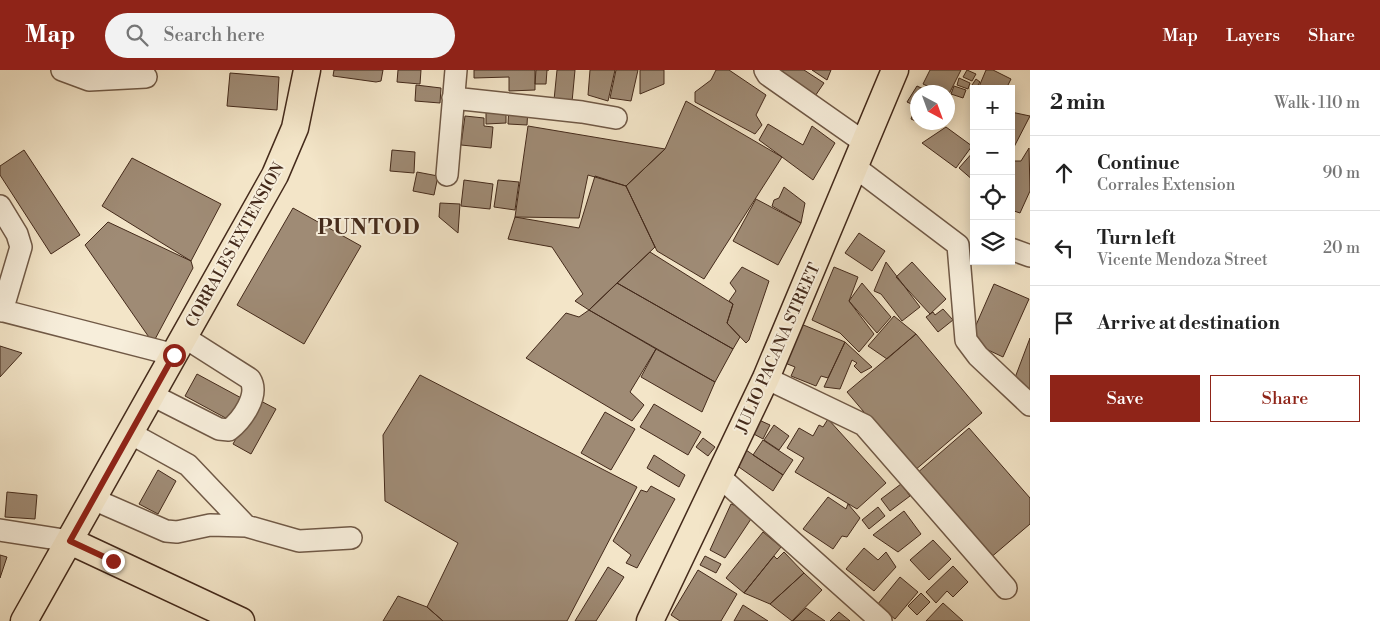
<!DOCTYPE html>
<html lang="en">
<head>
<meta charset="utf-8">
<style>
  :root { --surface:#fff; --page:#f2f2f2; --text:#222; --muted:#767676; --line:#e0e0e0; --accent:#8f2418 }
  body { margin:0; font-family:"Libre Bodoni",serif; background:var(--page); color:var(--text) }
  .controls { position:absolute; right:15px; top:15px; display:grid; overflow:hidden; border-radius:0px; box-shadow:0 2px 12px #0003 }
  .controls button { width:45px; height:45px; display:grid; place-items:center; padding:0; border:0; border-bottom:1px solid var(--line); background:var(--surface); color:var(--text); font:25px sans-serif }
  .compass { position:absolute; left:910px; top:15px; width:45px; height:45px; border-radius:50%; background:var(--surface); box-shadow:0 2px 12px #0003; rotate:139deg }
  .stop { position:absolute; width:15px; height:15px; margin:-11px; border:4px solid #8f2418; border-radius:50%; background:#fff }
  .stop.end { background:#8f2418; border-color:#fff; box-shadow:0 1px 5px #0008 }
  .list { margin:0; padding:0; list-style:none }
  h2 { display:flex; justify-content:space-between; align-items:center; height:65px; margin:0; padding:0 20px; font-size:21px }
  h2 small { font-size:16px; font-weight:400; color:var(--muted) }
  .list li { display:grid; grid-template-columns:32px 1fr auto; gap:15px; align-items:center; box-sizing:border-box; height:75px; padding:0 20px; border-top:1px solid var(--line) }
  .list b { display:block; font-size:19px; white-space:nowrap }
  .list p { margin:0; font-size:16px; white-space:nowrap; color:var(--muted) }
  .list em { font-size:16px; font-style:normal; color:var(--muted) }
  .actions { display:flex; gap:10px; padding:15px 20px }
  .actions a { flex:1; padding:11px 0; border:1px solid var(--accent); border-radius:0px; text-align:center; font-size:18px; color:var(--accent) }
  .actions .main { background:var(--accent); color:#fff }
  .icon { flex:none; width:28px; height:28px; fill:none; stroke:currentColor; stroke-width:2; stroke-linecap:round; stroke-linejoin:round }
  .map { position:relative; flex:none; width:1030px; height:551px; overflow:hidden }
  header { display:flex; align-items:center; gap:30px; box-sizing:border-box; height:70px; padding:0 25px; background:var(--accent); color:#fff }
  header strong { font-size:24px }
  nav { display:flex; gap:28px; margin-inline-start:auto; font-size:18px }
  .search { width:350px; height:45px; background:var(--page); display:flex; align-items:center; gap:12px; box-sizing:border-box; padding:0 18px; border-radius:28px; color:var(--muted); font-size:19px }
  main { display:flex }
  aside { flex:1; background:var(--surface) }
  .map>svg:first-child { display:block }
  .building { fill:#9f8b75; stroke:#442a1b }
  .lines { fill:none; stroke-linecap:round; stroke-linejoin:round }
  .minor-casing { stroke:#705946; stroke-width:24 }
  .major-casing { stroke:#442a1b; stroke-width:29 }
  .minor { stroke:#f7eedb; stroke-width:21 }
  .major { stroke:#f3e5c8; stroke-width:26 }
  .route { stroke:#8f2418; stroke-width:6 }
  .labels { text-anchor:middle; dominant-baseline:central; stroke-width:4; stroke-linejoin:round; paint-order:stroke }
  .street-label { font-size:16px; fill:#442a1b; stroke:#f7eedb }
  .district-label { font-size:21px; font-weight:bold; letter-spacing:1px; fill:#442a1b; stroke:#f7eedb }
</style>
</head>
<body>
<header>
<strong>Map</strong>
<div class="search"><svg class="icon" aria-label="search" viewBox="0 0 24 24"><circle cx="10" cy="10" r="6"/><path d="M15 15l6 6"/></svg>Search here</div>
<nav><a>Map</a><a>Layers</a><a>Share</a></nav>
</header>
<main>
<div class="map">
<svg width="1030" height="551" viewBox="0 0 1030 551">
  <rect width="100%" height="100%" fill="#f3e5c8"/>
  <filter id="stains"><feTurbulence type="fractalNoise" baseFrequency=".004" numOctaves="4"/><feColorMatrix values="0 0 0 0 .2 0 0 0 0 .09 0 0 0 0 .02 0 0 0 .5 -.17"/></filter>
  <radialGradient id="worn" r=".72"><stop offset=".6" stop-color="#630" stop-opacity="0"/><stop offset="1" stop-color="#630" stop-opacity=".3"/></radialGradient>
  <path class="building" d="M 334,0 L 383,0 L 381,11 L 376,12 L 333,6 Z
    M 398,0 L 421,0 L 420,14 L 397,12 Z
    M 474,0 L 535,0 L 535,20 L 509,21 L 509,7 L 474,8 Z
    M 536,0 L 549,0 L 547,0 L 546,14 L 535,14 Z
    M 557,0 L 575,0 L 572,32 L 554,30 Z
    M 590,0 L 615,0 L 608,31 L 588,25 Z
    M 616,0 L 638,0 L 631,31 L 610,28 Z
    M 640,0 L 664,0 L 664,14 L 640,24 Z
    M 716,0 L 729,0 L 766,25 L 756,45 L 762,55 L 755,64 L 695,32 L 695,22 L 711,10 Z
    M 777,0 L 804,0 L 824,13 L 811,32 Z
    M 812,0 L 831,0 L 827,10 Z
    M 930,0 L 961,0 L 948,26 L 948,22 L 940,22 L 923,14 Z
    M 967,0 L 976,4 L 972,11 L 963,7 Z
    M 986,0 L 993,0 L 1011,9 L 1006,19 L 978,19 Z
    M 230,3 L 279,7 L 277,40 L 227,36 Z
    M 959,8 L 970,13 L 968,19 L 957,15 Z
    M 976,9 L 980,12 L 976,18 L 972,15 Z
    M 416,15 L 441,18 L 440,33 L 415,31 Z
    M 917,16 L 930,22 L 918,22 L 918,37 L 907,32 Z
    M 954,16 L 966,20 L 963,28 L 951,24 Z
    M 686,31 L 782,87 L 704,209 L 657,181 L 626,116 L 665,79 Z
    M 509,36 L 528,37 L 527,55 L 508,54 Z
    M 916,37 L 918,38 L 918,52 L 911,49 Z
    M 506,38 L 506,53 L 486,54 L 486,39 Z
    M 1011,42 L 1030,46 L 1014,77 L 1011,75 Z
    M 465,46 L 484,48 L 484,56 L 493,57 L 491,78 L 461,75 Z
    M 918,52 L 934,52 L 931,58 Z
    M 768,54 L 803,75 L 812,56 L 835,73 L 813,110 L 759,70 Z
    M 528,56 L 665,79 L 626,116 L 588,105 L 579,148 L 515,147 Z
    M 946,57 L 972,76 L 956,98 L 922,73 Z
    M 1029,78 L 1030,121 L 1020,143 L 1011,140 L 1011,91 L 1021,91 Z
    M 24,80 L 80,165 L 51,184 L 0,105 L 0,96 Z
    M 392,80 L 415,82 L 414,103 L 390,101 Z
    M 974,81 L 974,111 L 959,98 Z
    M 132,88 L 221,134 L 191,191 L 102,136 Z
    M 417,102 L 438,106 L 434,125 L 413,121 Z
    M 595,106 L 626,116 L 655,177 L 589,240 L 575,231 L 583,224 L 552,177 L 508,169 L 515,147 L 579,158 Z
    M 464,110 L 493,114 L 490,139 L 461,136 Z
    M 498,110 L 519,112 L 515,140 L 494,137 Z
    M 784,117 L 805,133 L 801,153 L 772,136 L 774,130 L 779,128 Z
    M 756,129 L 801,153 L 778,195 L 733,171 Z
    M 440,133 L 460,134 L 458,163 L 439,147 Z
    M 293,138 L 361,176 L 304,274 L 237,235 Z
    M 108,152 L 191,191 L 193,198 L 153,273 L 85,175 Z
    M 859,163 L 885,181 L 872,201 L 845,183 Z
    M 650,182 L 733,234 L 727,253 L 740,267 L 733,279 L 617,213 Z
    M 886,192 L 920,237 L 902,251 L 881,224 L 874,221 Z
    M 912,192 L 946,229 L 930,244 L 896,207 Z
    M 742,197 L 769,211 L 749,270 L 746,273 L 727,253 L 733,234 L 729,231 L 736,221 L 730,213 Z
    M 834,197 L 858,207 L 849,231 L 874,264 L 859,282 L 840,263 L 812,250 Z
    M 617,213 L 733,279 L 715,312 L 589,240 Z
    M 862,213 L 891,247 L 877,263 L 849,231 Z
    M 994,214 L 1029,229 L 1003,287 L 969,271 Z
    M 943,239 L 953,250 L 938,262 L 926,247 L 933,242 L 935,245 Z
    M 589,240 L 656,279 L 630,322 L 644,335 L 632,351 L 526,288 L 566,243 L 579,247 Z
    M 894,246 L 916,264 L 887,289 L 868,276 Z
    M 801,254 L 845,272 L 828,308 L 821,306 L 816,316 L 791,306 L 795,297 L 785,293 Z
    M 916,264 L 982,343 L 914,401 L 847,322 Z
    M 1030,268 L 1030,327 L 1013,313 Z
    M 845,272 L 872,297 L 861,303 L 854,296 L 857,293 L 852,290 L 840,319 L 824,317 Z
    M 0,276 L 22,283 L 0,307 Z
    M 656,279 L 715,312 L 702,342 L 641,307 Z
    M 197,304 L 245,330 L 233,352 L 185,326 Z
    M 420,305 L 637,417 L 567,551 L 443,551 L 427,537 L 458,473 L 385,431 L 383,365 Z
    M 257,329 L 276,339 L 251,384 L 233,374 Z
    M 654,334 L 701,362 L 688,385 L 640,357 Z
    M 605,342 L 635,359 L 611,400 L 581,383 Z
    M 828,349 L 886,413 L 857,439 L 795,402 L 804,388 L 787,378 L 799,358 L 813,366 L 819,355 L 823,357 Z
    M 759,350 L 770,355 L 763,369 L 752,363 Z
    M 774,355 L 789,366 L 779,380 L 764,370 Z
    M 969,358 L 1030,428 L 1030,454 L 989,489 L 916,404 Z
    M 703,368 L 715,377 L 708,386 L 696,377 Z
    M 763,370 L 793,390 L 783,405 L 753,385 Z
    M 746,380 L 783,405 L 773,421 L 736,395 Z
    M 654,385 L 685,405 L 679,417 L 647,398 Z
    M 158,400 L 176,411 L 158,444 L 139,434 Z
    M 901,414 L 910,426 L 890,441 L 881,429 Z
    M 651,416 L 675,429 L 637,498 L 626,493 L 631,485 L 613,471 L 641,420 L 647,422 Z
    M 7,422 L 37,425 L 35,449 L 5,447 Z
    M 828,427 L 846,439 L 848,434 L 860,448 L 847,467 L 842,466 L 833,479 L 803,459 Z
    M 731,434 L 755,443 L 725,488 L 710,480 Z
    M 878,437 L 885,446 L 869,459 L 862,450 Z
    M 904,441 L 921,464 L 898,482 L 873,465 Z
    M 763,462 L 781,477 L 744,523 L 726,508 Z
    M 933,470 L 951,489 L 929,510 L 910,490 Z
    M 864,478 L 878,490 L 886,482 L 896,497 L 874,521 L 846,499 Z
    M 784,482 L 804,503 L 770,534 L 744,523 L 774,486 L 777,489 Z
    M 0,485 L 7,487 L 0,508 Z
    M 705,486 L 721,494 L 716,503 L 700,495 Z
    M 953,496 L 968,512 L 953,527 L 947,521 L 936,533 L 926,522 Z
    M 608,497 L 624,507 L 596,551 L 575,551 Z
    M 698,500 L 737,524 L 721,551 L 680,551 L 671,545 Z
    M 804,503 L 822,520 L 792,551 L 770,534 Z
    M 900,507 L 918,522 L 895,549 L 877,535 Z
    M 921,523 L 930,532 L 917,545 L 908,536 Z
    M 398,526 L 427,537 L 443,551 L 383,551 Z
    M 943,533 L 963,551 L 926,551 Z
    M 743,535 L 768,551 L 734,551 Z
    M 806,538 L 825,551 L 793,551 Z
    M 839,542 L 850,551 L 830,551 Z"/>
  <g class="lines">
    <defs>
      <path id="minor" d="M 62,0 L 89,10 L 146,7
        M 765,0 L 768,5 L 865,73
        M 453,28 L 582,42 L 616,48
        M 855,97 L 958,175 L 966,270 L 978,286 L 1030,335
        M 447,105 L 456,0
        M 0,136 L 17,164 L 21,177 L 2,241
        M 1011,179 L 1030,186
        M 0,240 L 175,285
        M 766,308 L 864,355 L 1006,518
        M 152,325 L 219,359 L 229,360 C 242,350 260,325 250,309 L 184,267
        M 130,363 L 188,395 L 246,456 L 299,471 L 351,468
        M 720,407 L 881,551
        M 93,429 L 166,461 L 177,462 L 210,455 L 246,456
        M 0,460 L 70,471"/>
      <path id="major" d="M 70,471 L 241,551
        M 24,551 L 275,105 L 295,58 L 307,0
        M 650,551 L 766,308 L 895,0"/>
    </defs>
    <use href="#minor" class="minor-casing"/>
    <use href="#major" class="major-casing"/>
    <use href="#minor" class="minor"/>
    <use href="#major" class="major"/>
  </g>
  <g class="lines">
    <path class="route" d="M 113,491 L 70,471 L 174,285"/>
  </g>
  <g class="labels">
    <g class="street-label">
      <text transform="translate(235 175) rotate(-61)">CORRALES EXTENSION</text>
      <text transform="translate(778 278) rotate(-66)">JULIO PACANA STREET</text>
    </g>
    <g class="district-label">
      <text x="369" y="158">PUNTOD</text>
    </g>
  </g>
  <rect width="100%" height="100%" filter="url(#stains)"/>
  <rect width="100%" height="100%" fill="url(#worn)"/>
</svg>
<div class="controls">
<button>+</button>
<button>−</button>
<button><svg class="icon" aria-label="locate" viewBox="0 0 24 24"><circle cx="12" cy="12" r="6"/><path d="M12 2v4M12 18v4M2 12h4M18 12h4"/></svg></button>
<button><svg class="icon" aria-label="layers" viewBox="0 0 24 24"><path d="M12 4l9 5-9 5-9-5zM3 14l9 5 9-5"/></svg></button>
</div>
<svg class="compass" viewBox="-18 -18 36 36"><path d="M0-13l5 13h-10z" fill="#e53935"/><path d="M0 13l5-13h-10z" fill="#767676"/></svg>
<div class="stop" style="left:174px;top:285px"></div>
<div class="stop end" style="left:113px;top:491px"></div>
</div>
<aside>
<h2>2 min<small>Walk · 110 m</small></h2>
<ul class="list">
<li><svg class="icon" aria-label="ahead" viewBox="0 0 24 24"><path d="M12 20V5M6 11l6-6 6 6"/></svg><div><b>Continue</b><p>Corrales Extension</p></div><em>90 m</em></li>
<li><svg class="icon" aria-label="left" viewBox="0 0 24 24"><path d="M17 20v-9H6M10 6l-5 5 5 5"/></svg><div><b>Turn left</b><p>Vicente Mendoza Street</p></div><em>20 m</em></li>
<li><svg class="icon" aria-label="arrive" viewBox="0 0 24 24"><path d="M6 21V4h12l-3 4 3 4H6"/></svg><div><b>Arrive at destination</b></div></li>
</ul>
<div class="actions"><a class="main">Save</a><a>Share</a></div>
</aside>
</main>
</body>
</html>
